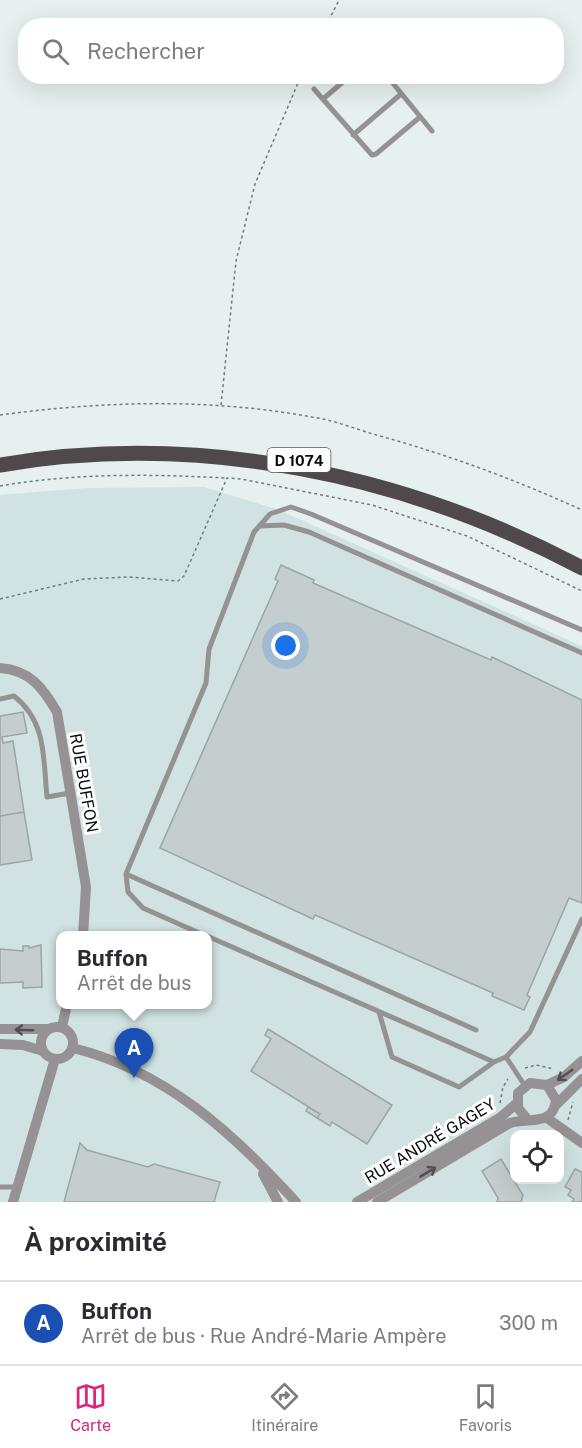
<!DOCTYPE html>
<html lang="fr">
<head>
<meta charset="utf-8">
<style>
  :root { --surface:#fff; --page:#f7f7f7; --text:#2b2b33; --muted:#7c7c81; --line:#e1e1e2; --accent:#db2777 }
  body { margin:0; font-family:"Public Sans",sans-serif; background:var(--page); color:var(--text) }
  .controls { position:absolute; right:18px; bottom:18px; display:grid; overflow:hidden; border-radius:12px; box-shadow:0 6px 24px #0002 }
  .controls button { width:54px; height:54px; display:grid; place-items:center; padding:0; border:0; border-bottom:2px solid var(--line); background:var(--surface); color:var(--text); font:30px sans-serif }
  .you { position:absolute; left:286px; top:646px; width:21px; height:21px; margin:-15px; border:4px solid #fff; border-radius:50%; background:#1a73e8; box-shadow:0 0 0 9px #1a73e833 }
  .badge { display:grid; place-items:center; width:39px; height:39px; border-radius:50%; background:var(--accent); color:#fff; font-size:20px; font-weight:700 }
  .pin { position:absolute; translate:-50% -50px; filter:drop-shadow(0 2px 3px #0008) }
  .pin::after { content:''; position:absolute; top:32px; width:21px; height:18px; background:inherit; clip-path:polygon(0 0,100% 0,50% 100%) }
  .popup { position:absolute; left:56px; top:931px; width:156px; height:78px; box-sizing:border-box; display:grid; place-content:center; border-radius:12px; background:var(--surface); filter:drop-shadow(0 2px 4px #0005); font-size:20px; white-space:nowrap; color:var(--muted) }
  .popup b { font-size:22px; color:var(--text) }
  .popup::after { content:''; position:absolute; left:50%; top:100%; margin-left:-12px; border:12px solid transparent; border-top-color:var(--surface) }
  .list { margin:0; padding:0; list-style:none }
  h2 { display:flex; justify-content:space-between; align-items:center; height:78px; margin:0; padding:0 24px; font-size:26px }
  h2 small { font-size:20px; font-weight:400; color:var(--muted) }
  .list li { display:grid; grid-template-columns:39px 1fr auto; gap:18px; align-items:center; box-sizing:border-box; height:84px; padding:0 24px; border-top:2px solid var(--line) }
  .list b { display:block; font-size:22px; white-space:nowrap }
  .list p { margin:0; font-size:20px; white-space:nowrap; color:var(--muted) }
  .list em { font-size:20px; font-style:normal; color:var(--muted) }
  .icon { flex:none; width:33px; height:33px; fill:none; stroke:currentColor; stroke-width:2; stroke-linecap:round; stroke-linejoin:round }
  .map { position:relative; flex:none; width:582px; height:1202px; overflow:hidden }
  .search { position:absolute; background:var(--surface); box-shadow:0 6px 24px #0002; left:18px; right:18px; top:18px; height:66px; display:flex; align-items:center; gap:15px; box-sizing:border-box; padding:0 21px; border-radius:24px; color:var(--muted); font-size:22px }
  .sheet { height:162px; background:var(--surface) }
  nav { display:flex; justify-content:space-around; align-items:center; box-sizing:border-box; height:84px; border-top:2px solid var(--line); background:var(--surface); font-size:16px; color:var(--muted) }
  nav a { display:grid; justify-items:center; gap:3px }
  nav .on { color:var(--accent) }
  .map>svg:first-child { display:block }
  .built { fill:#d0e2e2; fill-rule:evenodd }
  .building { fill:#c5cece; stroke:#9ca5a5; stroke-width:1.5 }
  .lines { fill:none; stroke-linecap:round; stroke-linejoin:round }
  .path { stroke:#757b7b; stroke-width:1.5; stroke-dasharray:3 3; stroke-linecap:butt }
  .lane { stroke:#969293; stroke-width:5 }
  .street { stroke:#969293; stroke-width:10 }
  .primary { stroke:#4f494b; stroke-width:15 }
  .oneway { stroke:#505050 }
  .labels { text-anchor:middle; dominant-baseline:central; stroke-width:6; stroke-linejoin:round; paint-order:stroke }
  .shield { fill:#fff; stroke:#545656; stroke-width:1.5 }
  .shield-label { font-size:15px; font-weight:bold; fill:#0a0d0d }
  .street-label { font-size:16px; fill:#0a0d0d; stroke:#fff }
</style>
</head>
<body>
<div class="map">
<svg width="582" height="1202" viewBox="0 0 582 1202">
  <rect width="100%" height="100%" fill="#e6f0ef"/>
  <path class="built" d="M 204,487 L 279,510 L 582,646 L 582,1202 L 0,1202 L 0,495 L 87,488 ZM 60,936 L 207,936 L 207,1004 L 60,1004 ZM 514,1134 L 560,1134 L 560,1180 L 514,1180 Z"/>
  <path class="building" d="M 281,565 L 314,580 L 313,583 L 491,660 L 492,657 L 582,700 L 582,903 L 569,898 L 527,995 L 530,997 L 524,1010 L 492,996 L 493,993 L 315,915 L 313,919 L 160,848 L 278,581 L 275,579 Z
    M 23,712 L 27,733 L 2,737 L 3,743 L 13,741 L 24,812 L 0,816 L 0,716 Z
    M 24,812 L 32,860 L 0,865 L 0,816 Z
    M 41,945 L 42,987 L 23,988 L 23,982 L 0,983 L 0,949 L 23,951 L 23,946 L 29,946 L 29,948 Z
    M 117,1004 L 134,1004 L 130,1012 Z
    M 268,1029 L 392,1105 L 367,1144 L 332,1122 L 330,1126 L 317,1118 L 320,1114 L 251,1071 L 271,1039 L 265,1035 Z
    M 308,1107 L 320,1114 L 317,1118 L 306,1111 Z
    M 80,1143 L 87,1150 L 148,1167 L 154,1164 L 220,1182 L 214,1202 L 64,1202 Z
    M 501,1159 L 523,1195 L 521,1202 L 497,1202 L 498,1198 L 482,1171 Z
    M 575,1169 L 582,1172 L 582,1202 L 572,1202 L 574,1199 L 568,1195 L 571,1190 L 565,1187 Z"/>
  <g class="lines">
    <path class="path" d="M 326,26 L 339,0
      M 305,76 L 310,83
      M 221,405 L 236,261 L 255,184 L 301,76
      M 0,415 C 104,401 209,398 312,417 C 333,420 353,428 373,434 C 446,454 514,479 582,510
      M 0,486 C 75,473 150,474 226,478
      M 0,599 L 84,579 L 129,577 L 178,581 L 184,576 L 227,478 L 241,479 L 372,505 L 467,536 L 582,591
      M 525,1068 L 536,1065 L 554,1069
      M 500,1103 L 503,1087 L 508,1079
      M 568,1120 L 573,1102"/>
    <path class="lane" d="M 387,76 L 432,131
      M 314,89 L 372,155 L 376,154 L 420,117
      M 323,99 L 350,76
      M 353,135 L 401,94
      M 260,526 L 284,525 L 309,532 L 582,653
      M 0,699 L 14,696 C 47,722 43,758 47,797 L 70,793
      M 126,874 L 476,1030
      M 206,936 L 143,908 L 128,892 L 126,874 L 206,683 L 209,649 L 254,532 L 270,514 L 291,507 L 311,514 L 582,630
      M 207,936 L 494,1062 L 506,1057 L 530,1032 L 582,919
      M 379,1012 L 392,1057 L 459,1087 L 494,1062
      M 506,1057 L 525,1086
      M 0,1187 L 17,1187"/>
    <path class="street" d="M 0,668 C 30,670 43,688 57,712 L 86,887 L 83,936
      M41 1043a16 16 0 1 1 32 0a16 16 0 1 1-32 0Z
      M 62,1027 L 67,1004
      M 0,1029 L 48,1029
      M 0,1044 L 23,1045 L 43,1051
      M 73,1048 C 166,1071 233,1133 296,1202
      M 547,1085 L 564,1077 L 582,1061
      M 555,1106 L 582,1079
      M 547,1118 L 582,1143
      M 263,1174 L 278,1202
      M 13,1202 L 55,1059
      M 357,1202 L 501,1117 L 517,1103
      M 377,1202 L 510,1123 C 529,1117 553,1127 556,1100 L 547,1085 L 530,1083 L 518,1093 L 518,1108 L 527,1119"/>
    <path class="primary" d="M 0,465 C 200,431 405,474 582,568"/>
  </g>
  <defs><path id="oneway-shaft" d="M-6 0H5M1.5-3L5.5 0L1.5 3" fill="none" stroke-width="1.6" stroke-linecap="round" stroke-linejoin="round" transform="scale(1.5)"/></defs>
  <g class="oneway">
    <use href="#oneway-shaft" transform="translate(24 1030) rotate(-178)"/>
    <use href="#oneway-shaft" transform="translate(565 1075) rotate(145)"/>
    <use href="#oneway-shaft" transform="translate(428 1172) rotate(-31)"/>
  </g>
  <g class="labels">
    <rect class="shield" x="267.5" y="448" width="63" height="24" rx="4.5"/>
    <g class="shield-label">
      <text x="299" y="460">D 1074</text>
    </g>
    <g class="street-label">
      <text transform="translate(84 783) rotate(80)">RUE BUFFON</text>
      <text transform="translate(430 1141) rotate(-31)">RUE ANDRÉ GAGEY</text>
    </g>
  </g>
</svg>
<div class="controls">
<button><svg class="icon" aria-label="locate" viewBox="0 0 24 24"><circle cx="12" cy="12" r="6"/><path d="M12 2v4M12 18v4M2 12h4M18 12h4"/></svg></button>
</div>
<div class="you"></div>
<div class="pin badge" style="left:134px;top:1078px;background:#1a4fb4">A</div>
<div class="popup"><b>Buffon</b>Arrêt de bus</div>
<div class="search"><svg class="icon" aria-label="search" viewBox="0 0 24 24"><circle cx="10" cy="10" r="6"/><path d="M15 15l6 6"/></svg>Rechercher</div>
</div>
<section class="sheet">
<h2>À proximité<small></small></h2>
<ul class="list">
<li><span class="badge" style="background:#1a4fb4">A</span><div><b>Buffon</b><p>Arrêt de bus · Rue André-Marie Ampère</p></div><em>300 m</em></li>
</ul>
</section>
<nav>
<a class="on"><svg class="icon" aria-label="map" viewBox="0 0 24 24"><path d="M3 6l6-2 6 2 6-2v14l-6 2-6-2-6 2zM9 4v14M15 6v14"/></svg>Carte</a>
<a><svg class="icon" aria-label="directions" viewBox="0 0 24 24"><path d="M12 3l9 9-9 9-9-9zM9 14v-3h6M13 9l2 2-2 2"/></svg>Itinéraire</a>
<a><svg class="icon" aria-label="saved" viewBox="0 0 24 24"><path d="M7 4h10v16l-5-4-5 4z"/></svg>Favoris</a>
</nav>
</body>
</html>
